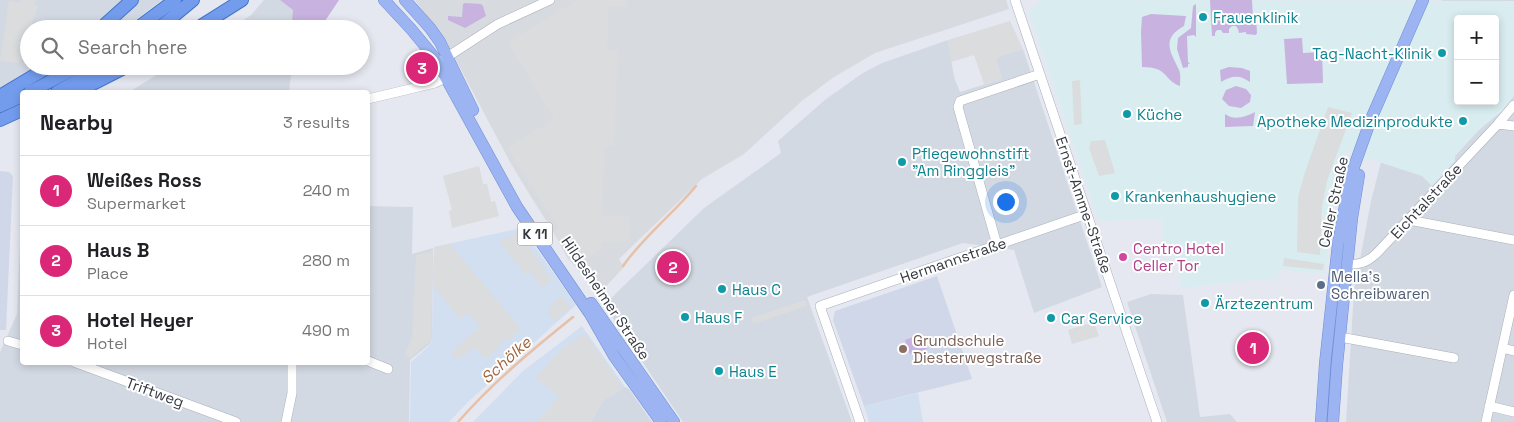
<!DOCTYPE html>
<html lang="en">
<head>
<meta charset="utf-8">
<style>
  :root { --surface:#fff; --page:#f2f2f2; --text:#202124; --muted:#757577; --line:#e0e0e0; --accent:#db2777 }
  body { margin:0; font-family:"Space Grotesk",sans-serif; background:var(--page); color:var(--text) }
  .controls { position:absolute; right:15px; top:15px; display:grid; overflow:hidden; border-radius:5px; box-shadow:0 2px 8px #0003 }
  .controls button { width:45px; height:45px; display:grid; place-items:center; padding:0; border:0; border-bottom:1px solid var(--line); background:var(--surface); color:var(--text); font:25px sans-serif }
  .you { position:absolute; left:1005px; top:201px; width:18px; height:18px; margin:-12px; border:4px solid #fff; border-radius:50%; background:#1a73e8; box-shadow:0 0 0 8px #1a73e833 }
  .badge { display:grid; place-items:center; width:32px; height:32px; border-radius:50%; background:var(--accent); color:#fff; font-size:16px; font-weight:700 }
  .pin { position:absolute; translate:-50% -50%; border:2px solid #fff; box-shadow:0 1px 5px #0006 }
  .list { margin:0; padding:0; list-style:none }
  h2 { display:flex; justify-content:space-between; align-items:center; height:65px; margin:0; padding:0 20px; font-size:21px }
  h2 small { font-size:16px; font-weight:400; color:var(--muted) }
  .list li { display:grid; grid-template-columns:32px 1fr auto; gap:15px; align-items:center; box-sizing:border-box; height:70px; padding:0 20px; border-top:1px solid var(--line) }
  .list b { display:block; font-size:19px; white-space:nowrap }
  .list p { margin:0; font-size:16px; white-space:nowrap; color:var(--muted) }
  .list em { font-size:16px; font-style:normal; color:var(--muted) }
  .icon { flex:none; width:28px; height:28px; fill:none; stroke:currentColor; stroke-width:2; stroke-linecap:round; stroke-linejoin:round }
  .map { position:relative; flex:none; width:1514px; height:422px; overflow:hidden }
  .search { position:absolute; background:var(--surface); box-shadow:0 2px 8px #0003; left:20px; top:20px; width:350px; height:55px; display:flex; align-items:center; gap:12px; box-sizing:border-box; padding:0 18px; border-radius:28px; color:var(--muted); font-size:19px }
  .panel { position:absolute; background:var(--surface); box-shadow:0 2px 8px #0003; left:20px; top:90px; width:350px; height:275px; border-radius:5px }
  .map>svg:first-child { display:block }
  .residential { fill:#d3d9e3; fill-rule:evenodd }
  .commercial { fill:#d2dff0 }
  .industrial { fill:#d7dbdf }
  .education { fill:#d0d7e8 }
  .medical { fill:#d9edf0; fill-rule:evenodd }
  .green { fill:#c7b2e0 }
  .parking { fill:#dadcde }
  .lines { fill:none; stroke-linecap:round; stroke-linejoin:round }
  .stream { stroke:#e7c1a7; stroke-width:2.5 }
  .minor-casing { stroke:#a9afba; stroke-width:10 }
  .major-casing { stroke:#6e8dd5; stroke-width:12 }
  .highway-casing { stroke:#4576ca; stroke-width:14 }
  .minor { stroke:#fff; stroke-width:9 }
  .major { stroke:#9cb5f2; stroke-width:11 }
  .highway { stroke:#739ced; stroke-width:12 }
  .culture-dot { fill:#0f9aa8; stroke:#fff; stroke-width:2 }
  .hotel-dot { fill:#d1479c; stroke:#fff; stroke-width:2 }
  .service-dot { fill:#5c6f8a; stroke:#fff; stroke-width:2 }
  .education-dot { fill:#8d6e63; stroke:#fff; stroke-width:2 }
  .labels { text-anchor:middle; dominant-baseline:central; stroke-width:4; stroke-linejoin:round; paint-order:stroke }
  .shield { fill:#fff; stroke:#72757b; stroke-width:1 }
  .shield-label { font-size:14px; font-weight:bold; fill:#353a42 }
  .culture-label { font-size:15px; fill:#0d838f; stroke:#fff; text-anchor:start }
  .street-label { font-size:15px; fill:#353a42; stroke:#fff }
  .hotel-label { font-size:15px; fill:#b23c85; stroke:#fff; text-anchor:start }
  .service-label { font-size:15px; fill:#4e5e75; stroke:#fff; text-anchor:start }
  .education-label { font-size:15px; fill:#785e54; stroke:#fff; text-anchor:start }
  .water-label { font-size:16px; font-style:italic; fill:#a1663b; stroke:#fff }
</style>
</head>
<body>
<div class="map">
<svg width="1514" height="422" viewBox="0 0 1514 422">
  <rect width="100%" height="100%" fill="#e5e8f0"/>
  <path class="residential" d="M 0,0 L 162,0 L 124,29 L 29,29 L 29,66 L 66,66 L 14,93 L 0,98 Z
    M 264,0 L 280,0 L 294,10 L 293,22 L 296,21 L 295,29 L 230,29 L 251,15 Z
    M 1442,0 L 1514,0 L 1514,422 L 1346,422 L 1354,291 L 1371,201 L 1381,162 ZM 1458,19 L 1495,19 L 1495,101 L 1458,101 Z
    M 948,40 L 954,77 L 960,92 L 1002,79 L 996,60 L 999,56 L 1023,49 L 1102,287 L 1034,313 L 1014,250 L 963,243 L 807,297 L 852,422 L 683,422 L 604,305 L 704,208 L 781,153 L 778,141 L 826,99 L 863,73 L 882,63 Z
    M 171,66 L 292,66 L 289,92 L 129,92 Z
    M 22,197 L 22,362 L 368,362 L 368,206 L 413,207 L 412,254 L 433,248 L 432,337 L 430,344 L 410,360 L 409,422 L 0,422 L 0,352 L 17,314 Z
    M 1151,294 L 1183,295 L 1200,417 L 1230,414 L 1237,422 L 1167,422 L 1127,302 Z
    M 625,387 L 629,389 L 652,422 L 591,422 L 604,400 Z"/>
  <path class="commercial" d="M 522,228 L 576,305 L 469,401 L 449,422 L 410,422 L 411,362 L 430,345 L 432,337 L 434,247 Z
    M 582,326 L 625,387 L 604,400 L 591,422 L 473,422 L 523,371 Z
    M 918,393 L 923,422 L 869,422 L 864,406 Z"/>
  <path class="industrial" d="M 415,0 L 1006,0 L 1009,9 L 875,53 L 834,77 L 803,100 L 744,154 L 702,179 L 619,259 L 624,267 L 597,296 L 576,267 L 568,259 L 554,233 L 531,197 L 510,162 L 450,49 Z"/>
  <path class="education" d="M 0,171 L 9,172 L 13,176 L 6,330 L 0,330 Z
    M 937,276 L 972,379 L 864,406 L 833,320 L 835,311 Z"/>
  <path class="medical" d="M 1041,0 L 1514,1 L 1514,96 L 1502,111 L 1479,130 L 1455,156 L 1455,161 L 1432,186 L 1422,176 L 1345,151 L 1330,227 L 1325,273 L 1318,274 L 1279,269 L 1278,278 L 1181,288 L 1176,256 L 1169,258 L 1163,238 L 1162,219 L 1099,221 L 1029,12 ZM 1458,19 L 1495,19 L 1495,101 L 1458,101 Z"/>
  <path class="green" d="M 280,0 L 339,0 L 325,21 L 296,21 L 292,22 L 293,10 Z
    M 1210,0 L 1252,0 L 1253,18 L 1256,18 L 1257,33 L 1256,35 L 1246,34 L 1246,32 L 1239,33 L 1238,29 L 1236,26 L 1232,26 L 1229,29 L 1229,33 L 1223,33 L 1221,30 L 1217,30 L 1215,33 L 1215,36 L 1212,36 Z
    M 465,3 L 481,4 L 483,6 L 486,16 L 465,28 L 448,20 L 448,16 L 462,17 L 463,4 Z
    M 1196,4 L 1196,37 L 1194,35 L 1187,36 L 1188,62 L 1190,64 L 1188,64 L 1188,67 L 1183,68 L 1177,49 L 1178,38 L 1191,28 L 1193,6 Z
    M 1151,14 L 1186,16 L 1184,26 C 1161,39 1170,51 1179,70 C 1181,74 1180,81 1180,86 C 1162,79 1169,67 1142,67 L 1141,32 L 1142,17 Z
    M 1302,38 L 1303,53 L 1322,52 L 1323,83 L 1287,84 L 1284,39 Z
    M 1229,67 L 1242,68 L 1250,71 L 1250,82 C 1239,74 1231,76 1221,82 L 1220,70 Z
    M 1236,86 L 1246,89 L 1251,95 L 1250,102 L 1241,108 L 1229,106 L 1222,99 L 1226,90 Z
    M 1255,112 L 1253,126 L 1225,127 L 1225,114 C 1235,121 1245,117 1255,112 Z
    M 922,334 L 927,349 L 910,354 L 905,340 Z"/>
  <path class="parking" d="M 21,0 L 36,0 L 35,5 L 38,6 L 32,24 L 40,29 L 29,29 L 29,56 L 17,63 L 0,61 L 9,1 L 20,3 Z
    M 577,0 L 628,0 L 627,7 L 609,7 L 607,51 L 618,51 L 614,146 L 605,146 L 602,213 L 604,215 L 630,217 L 630,234 L 626,242 L 602,243 L 601,249 L 576,267 L 568,259 L 554,233 L 558,227 L 507,148 L 554,119 L 508,42 Z
    M 1010,21 L 1023,49 L 999,56 L 996,60 L 1002,79 L 984,84 L 974,55 L 951,62 L 948,40 Z
    M 1080,80 L 1082,124 L 1074,125 L 1072,81 Z
    M 1328,107 L 1352,113 L 1327,181 L 1322,207 L 1320,255 L 1297,252 L 1298,197 L 1305,172 Z
    M 1105,140 L 1115,173 L 1099,176 L 1089,148 L 1091,141 Z
    M 479,166 L 483,184 L 487,184 L 491,202 L 495,201 L 499,216 L 452,228 L 449,211 L 452,210 L 443,176 Z
    M 520,232 L 551,280 L 542,288 L 530,272 L 526,275 L 499,242 Z
    M 450,244 L 521,329 L 508,341 L 505,338 L 499,344 L 501,346 L 485,359 L 474,347 L 458,360 L 451,352 L 480,327 L 468,313 L 460,319 L 433,286 L 434,247 Z
    M 433,251 L 431,336 L 429,342 L 409,359 L 405,354 L 412,338 L 416,255 Z
    M 1284,258 L 1324,264 L 1323,270 L 1283,266 Z
    M 561,296 L 571,307 L 555,321 L 547,312 L 552,307 L 551,305 Z
    M 805,300 L 807,306 L 753,324 L 751,318 Z
    M 1094,322 L 1099,336 L 1072,344 L 1068,330 Z
    M 585,334 L 623,388 L 604,400 L 591,422 L 536,422 L 559,397 L 535,377 L 563,348 Z"/>
  <g class="lines">
    <path class="stream" d="M 623,266 C 643,237 673,214 696,186
      M 458,422 C 492,383 532,350 573,317"/>
    <defs>
      <path id="minor" d="M 1015,0 L 1157,422
        M 444,59 L 498,24 L 550,0
        M 368,99 L 435,83 L 450,76
        M 1498,124 L 1514,105
        M 1409,220 L 1514,240
        M 997,245 L 958,107 L 960,101 L 1040,74
        M 1348,264 C 1360,265 1367,262 1376,254 L 1498,124 L 1514,126
        M 1340,337 L 1454,358
        M 8,341 L 22,345
        M 1502,348 L 1514,351
        M 368,361 L 388,369
        M 74,362 L 236,422
        M 1489,406 L 1514,412
        M 286,422 L 292,393 L 292,362
        M 860,422 L 820,306 L 1087,214
        M 1486,422 L 1514,295"/>
      <path id="major" d="M 384,0 L 411,29 L 435,58 L 517,207 L 590,314 L 614,356 L 661,422
        M 405,0 L 430,28 L 440,42 L 473,110
        M 591,303 L 674,422
        M 1321,422 L 1325,364 L 1338,244 L 1350,178 L 1371,119 L 1423,0
        M 1333,422 L 1337,365 L 1352,218 L 1359,175"/>
      <path id="highway" d="M 100,29 L 132,0
        M 136,29 L 175,0
        M 158,29 L 193,0
        M 196,29 L 242,0
        M 30,92 L 79,66
        M 57,92 L 103,66
        M 77,92 L 128,66
        M 0,96 L 50,66
        M 0,106 L 22,96
        M 0,120 L 22,110"/>
    </defs>
    <use href="#minor" class="minor-casing"/>
    <use href="#major" class="major-casing"/>
    <use href="#highway" class="highway-casing"/>
    <use href="#minor" class="minor"/>
    <use href="#major" class="major"/>
    <use href="#highway" class="highway"/>
  </g>
  <g class="culture-dot">
    <circle cx="1203" cy="17" r="5"/>
    <circle cx="1442" cy="53" r="5"/>
    <circle cx="1127" cy="114" r="5"/>
    <circle cx="1463" cy="121" r="5"/>
    <circle cx="902" cy="162" r="5"/>
    <circle cx="1115" cy="196" r="5"/>
    <circle cx="722" cy="289" r="5"/>
    <circle cx="1205" cy="303" r="5"/>
    <circle cx="685" cy="317" r="5"/>
    <circle cx="1051" cy="318" r="5"/>
    <circle cx="719" cy="371" r="5"/>
  </g>
  <circle class="hotel-dot" cx="1123" cy="257" r="5"/>
  <circle class="service-dot" cx="1321" cy="285" r="5"/>
  <circle class="education-dot" cx="903" cy="349" r="5"/>
  <g class="labels">
    <rect class="shield" x="517.5" y="222.5" width="35" height="23" rx="4"/>
    <g class="shield-label">
      <text x="535" y="234">K 11</text>
    </g>
    <g class="culture-label">
      <text x="1213" y="17">Frauenklinik</text>
      <text x="1432" y="53" text-anchor="end">Tag-Nacht-Klinik</text>
      <text x="1137" y="114">Küche</text>
      <text x="1453" y="121" text-anchor="end">Apotheke Medizinprodukte</text>
      <text x="912" y="153">Pflegewohnstift<tspan x="912" dy="17">"Am Ringgleis"</tspan></text>
      <text x="1125" y="196">Krankenhaushygiene</text>
      <text x="732" y="289">Haus C</text>
      <text x="1215" y="303">Ärztezentrum</text>
      <text x="695" y="317">Haus F</text>
      <text x="1061" y="318">Car Service</text>
      <text x="729" y="371">Haus E</text>
    </g>
    <g class="street-label">
      <text transform="translate(1426 201) rotate(-47)">Eichtalstraße</text>
      <text transform="translate(1333 202) rotate(-78)">Celler Straße</text>
      <text transform="translate(1084 205) rotate(71)">Ernst-Amme-Straße</text>
      <text transform="translate(953 260) rotate(-19)">Hermannstraße</text>
      <text transform="translate(606 298) rotate(56)">Hildesheimer Straße</text>
      <text transform="translate(155 392) rotate(20)">Triftweg</text>
    </g>
    <g class="hotel-label">
      <text x="1133" y="248">Centro Hotel<tspan x="1133" dy="17">Celler Tor</tspan></text>
    </g>
    <g class="service-label">
      <text x="1331" y="276">Mella's<tspan x="1331" dy="17">Schreibwaren</tspan></text>
    </g>
    <g class="education-label">
      <text x="913" y="340">Grundschule<tspan x="913" dy="17">Diesterwegstraße</tspan></text>
    </g>
    <g class="water-label">
      <text transform="translate(506 360) rotate(-42)">Schölke</text>
    </g>
  </g>
</svg>
<div class="controls">
<button>+</button>
<button>−</button>
</div>
<div class="you"></div>
<div class="pin badge" style="left:1253px;top:348px">1</div>
<div class="pin badge" style="left:673px;top:267px">2</div>
<div class="pin badge" style="left:422px;top:68px">3</div>
<div class="search"><svg class="icon" aria-label="search" viewBox="0 0 24 24"><circle cx="10" cy="10" r="6"/><path d="M15 15l6 6"/></svg>Search here</div>
<section class="panel">
<h2>Nearby<small>3 results</small></h2>
<ul class="list">
<li><span class="badge">1</span><div><b>Weißes Ross</b><p>Supermarket</p></div><em>240 m</em></li>
<li><span class="badge">2</span><div><b>Haus B</b><p>Place</p></div><em>280 m</em></li>
<li><span class="badge">3</span><div><b>Hotel Heyer</b><p>Hotel</p></div><em>490 m</em></li>
</ul>
</section>
</div>
</body>
</html>
